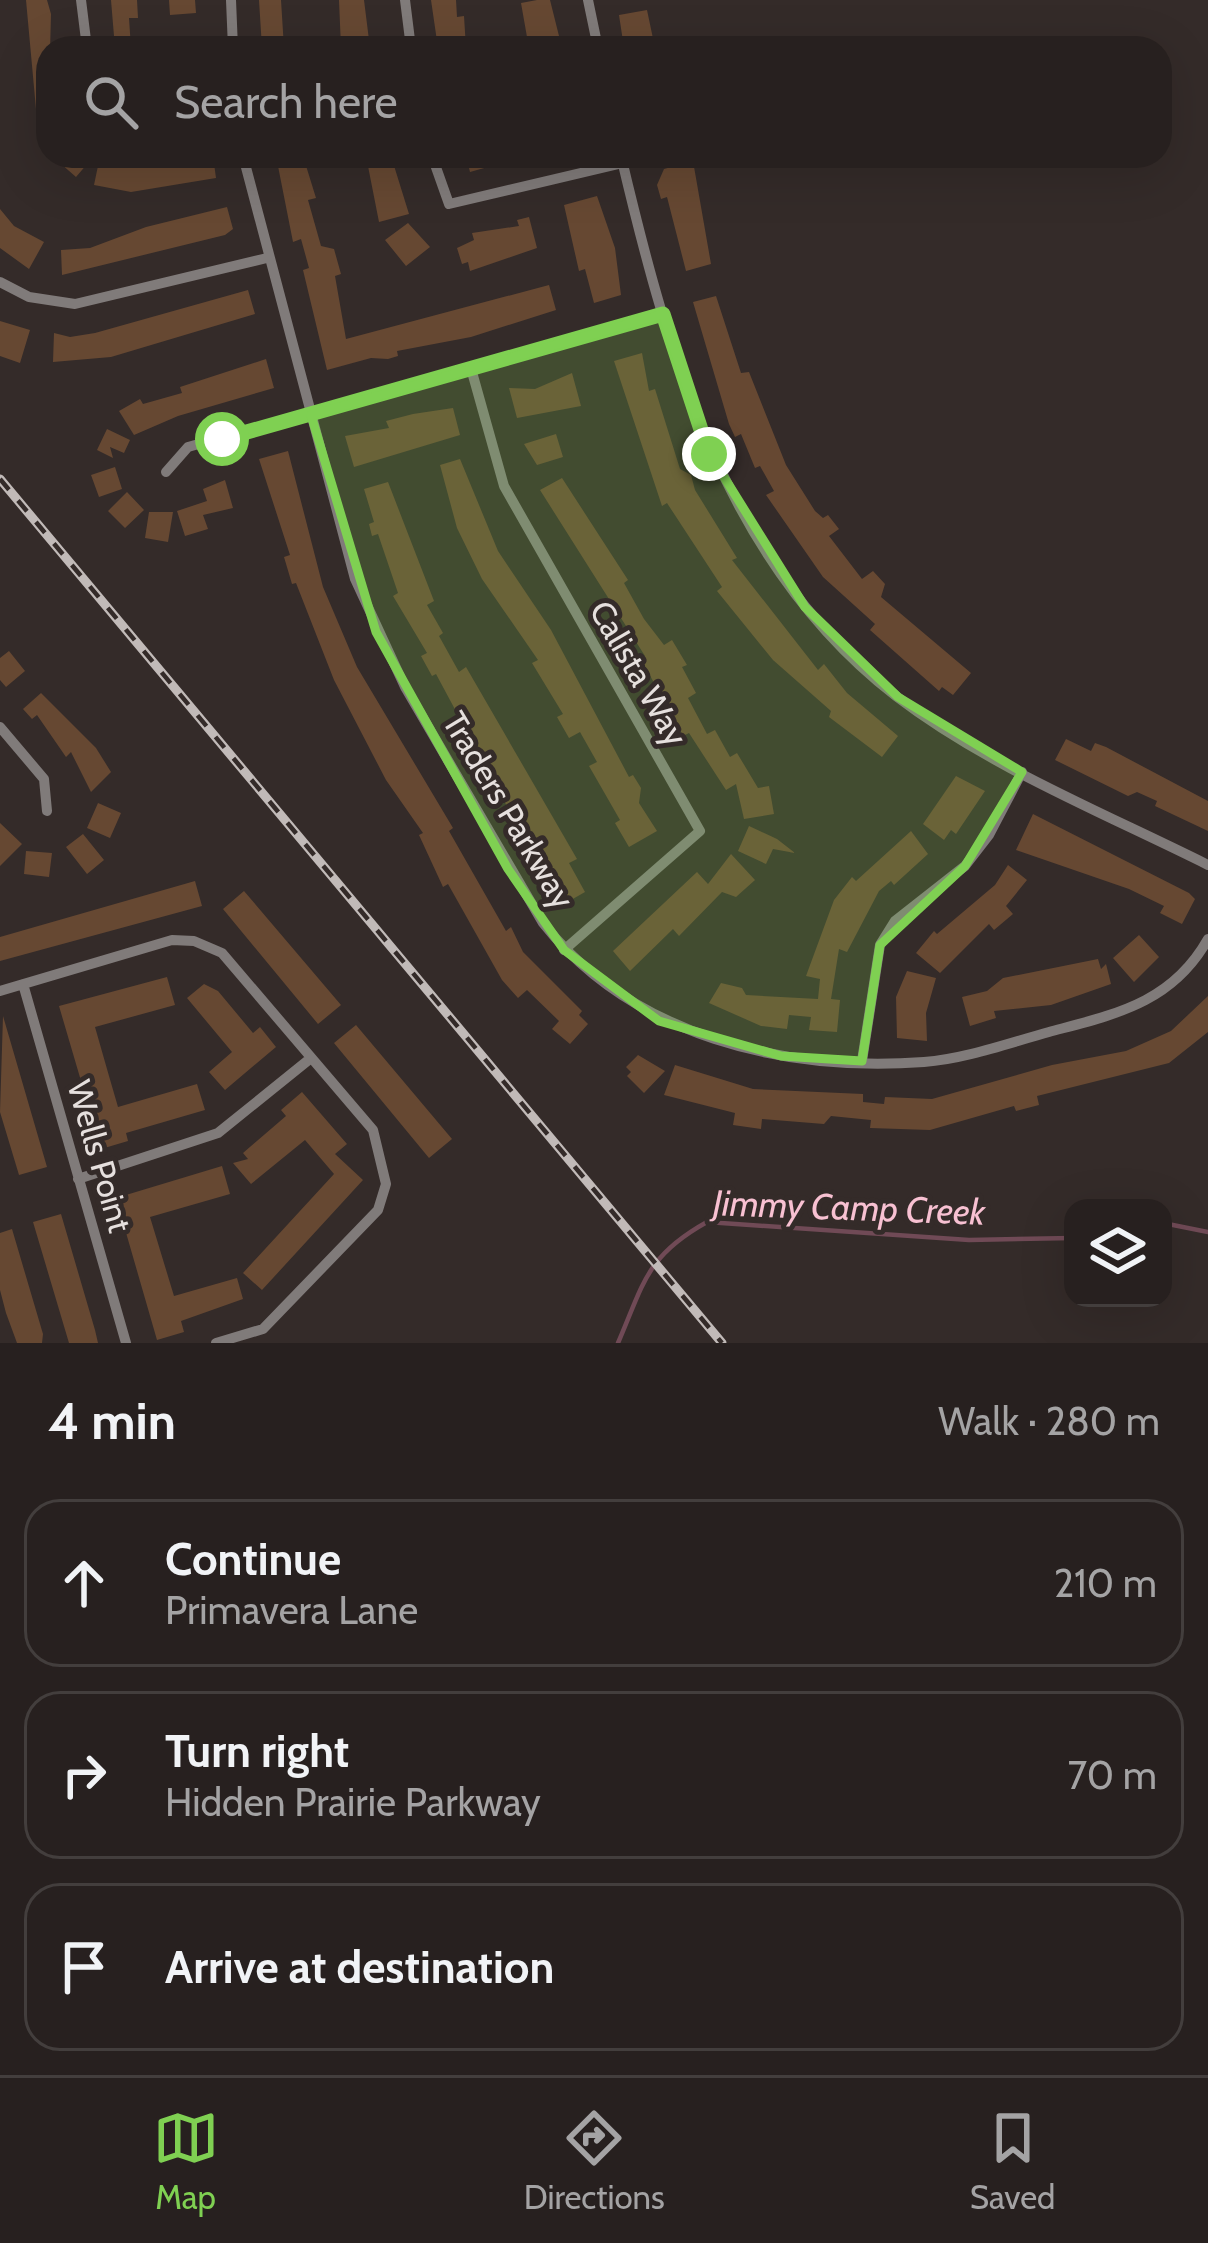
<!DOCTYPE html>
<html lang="en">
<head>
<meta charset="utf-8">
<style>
  :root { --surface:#27201f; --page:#2f2828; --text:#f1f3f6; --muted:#a4a3a4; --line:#433e3d; --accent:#7fd052 }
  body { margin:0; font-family:Cabin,sans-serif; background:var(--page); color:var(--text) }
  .controls { position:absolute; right:36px; bottom:36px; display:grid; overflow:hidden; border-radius:24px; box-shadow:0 12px 48px #0002 }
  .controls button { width:108px; height:108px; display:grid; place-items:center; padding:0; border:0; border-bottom:3px solid var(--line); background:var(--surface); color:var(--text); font:60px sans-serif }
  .stop { position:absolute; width:36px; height:36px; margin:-27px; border:9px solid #7fd052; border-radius:50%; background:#fff }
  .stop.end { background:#7fd052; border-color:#fff; box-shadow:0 3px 12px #0008 }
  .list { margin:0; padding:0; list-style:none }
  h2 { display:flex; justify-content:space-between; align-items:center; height:156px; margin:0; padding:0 48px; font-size:51px }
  h2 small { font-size:39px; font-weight:400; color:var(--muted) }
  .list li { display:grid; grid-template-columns:78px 1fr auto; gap:36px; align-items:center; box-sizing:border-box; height:168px; margin:0 24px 24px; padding:0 24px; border:3px solid var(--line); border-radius:36px }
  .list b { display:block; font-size:45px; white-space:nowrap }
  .list p { margin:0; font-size:39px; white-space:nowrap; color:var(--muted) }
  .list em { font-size:39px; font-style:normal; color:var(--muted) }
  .icon { flex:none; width:66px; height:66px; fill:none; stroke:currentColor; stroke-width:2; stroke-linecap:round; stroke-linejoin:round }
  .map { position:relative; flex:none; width:1208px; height:1343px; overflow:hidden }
  .search { position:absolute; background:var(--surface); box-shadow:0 12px 48px #0002; left:36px; right:36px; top:36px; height:132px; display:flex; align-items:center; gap:30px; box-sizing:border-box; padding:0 42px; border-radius:36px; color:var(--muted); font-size:45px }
  .sheet { height:732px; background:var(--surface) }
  nav { display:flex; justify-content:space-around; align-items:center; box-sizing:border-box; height:168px; border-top:3px solid var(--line); background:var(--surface); font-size:33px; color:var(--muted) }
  nav a { display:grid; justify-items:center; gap:6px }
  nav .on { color:var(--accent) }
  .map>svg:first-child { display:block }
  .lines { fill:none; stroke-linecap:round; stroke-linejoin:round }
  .stream { stroke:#704a56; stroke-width:4.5 }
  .building { fill:#664832 }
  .street { stroke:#807b7a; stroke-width:10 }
  .rail-casing { stroke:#c1bab8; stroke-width:9 }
  .rail { stroke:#342b29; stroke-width:4.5; stroke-dasharray:14; stroke-linecap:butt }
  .route { stroke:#7fd052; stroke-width:15 }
  .marked { fill:#7fd052; fill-opacity:0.2; stroke:#7fd052; stroke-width:9; stroke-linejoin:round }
  .labels { text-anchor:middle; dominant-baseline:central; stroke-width:10; stroke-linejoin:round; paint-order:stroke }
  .street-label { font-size:33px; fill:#e6e0de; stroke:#342b29 }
  .water-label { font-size:36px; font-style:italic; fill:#f8c1d2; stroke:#342b29 }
</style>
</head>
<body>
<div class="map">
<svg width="1208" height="1343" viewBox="0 0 1208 1343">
  <rect width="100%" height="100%" fill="#342b29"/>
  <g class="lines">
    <path class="stream" d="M 1163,1223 L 1208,1232
      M 618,1343 C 644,1283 646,1256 707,1222 L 969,1240 L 1073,1238"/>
  </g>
  <path class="building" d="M 26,0 L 47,0 L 51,14 L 48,128 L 38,131 Z
    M 111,0 L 137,0 L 138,18 L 129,18 L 131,48 L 115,48 Z
    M 169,0 L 195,0 L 196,13 L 170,15 Z
    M 259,0 L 281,0 L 284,48 L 262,48 Z
    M 339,0 L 364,0 L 370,48 L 341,48 Z
    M 431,0 L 456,0 L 457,17 L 464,16 L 466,48 L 438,48 Z
    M 537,0 L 550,0 L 562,48 L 533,48 L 527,37 L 521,3 Z
    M 647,10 L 655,48 L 624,48 L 619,15 Z
    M 52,156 L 94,156 L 76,177 Z
    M 173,156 L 213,156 L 216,178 L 131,192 L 94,185 L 99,161 L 125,165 Z
    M 276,156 L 303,156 L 316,198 L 308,200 L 321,246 L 334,249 L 341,274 L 335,276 L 346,339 L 549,285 L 556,310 L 471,337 L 397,351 L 398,356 L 388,359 L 371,358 L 327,370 L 303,270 L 309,268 L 301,239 L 293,242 Z
    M 366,156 L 391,156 L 409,214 L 379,222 Z
    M 466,156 L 515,156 L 516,159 L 470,172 Z
    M 693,161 L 711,264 L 686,271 L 667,197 L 661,199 L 657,185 L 664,169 Z
    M 597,196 L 615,248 L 621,295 L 594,303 L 585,269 L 579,271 L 564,205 Z
    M 227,207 L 233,229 L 225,235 L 62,275 L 61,250 L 90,248 L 146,227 Z
    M 0,209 L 14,226 L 44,242 L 29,269 L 0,248 Z
    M 529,217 L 537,248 L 470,271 L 468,262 L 462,264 L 457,248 L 474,240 L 472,233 L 519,226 L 517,220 Z
    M 408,223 L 430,247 L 406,266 L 385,240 Z
    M 248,290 L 255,314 L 111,357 L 53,362 L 54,333 L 70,337 L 95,333 Z
    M 716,296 L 741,373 L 749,372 L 786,465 L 815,511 L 823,518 L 828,515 L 839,529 L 829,536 L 862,579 L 873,571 L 885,584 L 881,597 L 971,673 L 953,695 L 942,687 L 939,691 L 870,630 L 875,624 L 823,577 L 766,495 L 774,491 L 760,466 L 755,468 L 741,434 L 735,437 L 729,424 L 693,302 Z
    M 0,321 L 30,330 L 20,363 L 0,356 Z
    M 642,353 L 649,391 L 655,389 L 680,469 L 691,475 L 695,490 L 737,558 L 732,560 L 818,670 L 824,664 L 847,693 L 898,736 L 882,757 L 829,717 L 831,711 L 773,660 L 717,591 L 722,587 L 667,503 L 662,506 L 614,361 Z
    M 266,359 L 274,388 L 178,416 L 134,435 L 119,411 L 140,399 L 143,404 L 182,393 L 180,387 Z
    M 572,373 L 581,406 L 517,418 L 509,388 L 535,389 Z
    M 453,408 L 460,435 L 354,467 L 345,436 L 389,428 L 386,421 L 413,414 Z
    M 107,429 L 130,440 L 124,453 L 110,447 L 113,458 L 97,450 Z
    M 556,434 L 563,457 L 537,465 L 524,444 Z
    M 288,451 L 323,587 L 357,667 L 453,828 L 449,831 L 506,931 L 511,927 L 523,952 L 582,1011 L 579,1015 L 588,1024 L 570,1044 L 552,1029 L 559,1021 L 527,990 L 518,998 L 502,980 L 448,884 L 443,887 L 419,835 L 423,833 L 386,780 L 334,680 L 296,583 L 292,584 L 284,557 L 290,555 L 259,459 Z
    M 460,459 L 498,551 L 551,630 L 629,777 L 633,775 L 641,788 L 639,803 L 657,831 L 629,847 L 615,823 L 620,820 L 589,766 L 597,762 L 580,732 L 569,738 L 557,717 L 563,714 L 532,663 L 538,660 L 482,579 L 457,528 L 440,465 Z
    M 115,467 L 122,489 L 99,497 L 91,475 Z
    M 562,478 L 628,580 L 624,583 L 644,619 L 664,645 L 672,640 L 687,665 L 682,667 L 696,693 L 688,698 L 707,734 L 715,730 L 730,757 L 737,753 L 758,788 L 769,786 L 774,814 L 744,819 L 736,784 L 726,790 L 689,733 L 683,736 L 641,659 L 645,656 L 540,490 Z
    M 225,480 L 233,508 L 203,515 L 208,529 L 185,536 L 177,511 L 207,501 L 203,489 Z
    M 388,482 L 434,601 L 427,605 L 443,633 L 439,636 L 459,672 L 466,667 L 577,859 L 569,863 L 585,892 L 564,904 L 553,885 L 559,881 L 524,838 L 436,674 L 432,676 L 421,656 L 427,653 L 393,596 L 398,593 L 378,534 L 372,536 L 369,524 L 374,522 L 364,489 Z
    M 127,492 L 144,510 L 125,528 L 108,511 Z
    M 149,512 L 173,512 L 168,542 L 145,538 Z
    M 9,651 L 25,671 L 6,687 L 0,680 L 0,658 Z
    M 41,693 L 96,748 L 111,772 L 91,792 L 71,752 L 66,757 L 37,715 L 32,719 L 23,709 Z
    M 1066,739 L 1091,751 L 1095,743 L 1106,747 L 1208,801 L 1208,831 L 1155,806 L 1157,801 L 1137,792 L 1128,796 L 1055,760 Z
    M 956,776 L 985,791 L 956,834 L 951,830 L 944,840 L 923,824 Z
    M 98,803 L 121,813 L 110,838 L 87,828 Z
    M 1033,814 L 1189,893 L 1195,899 L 1182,924 L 1160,913 L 1164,906 L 1129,889 L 1016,850 Z
    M 0,823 L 22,844 L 0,866 Z
    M 749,826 L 777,839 L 795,853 L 773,849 L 766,864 L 738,851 Z
    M 911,831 L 928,854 L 894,885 L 891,881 L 879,891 L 847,952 L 839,949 L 831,999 L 840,1000 L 837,1032 L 809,1030 L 811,1017 L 789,1015 L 787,1029 L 761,1026 L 709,1003 L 721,983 L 742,988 L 746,995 L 818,999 L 820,979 L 806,976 L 834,900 L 852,877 L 856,881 Z
    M 83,834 L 104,860 L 87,874 L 66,847 Z
    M 26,851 L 52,853 L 49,877 L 24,874 Z
    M 731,854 L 755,880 L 736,897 L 722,892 L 679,936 L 673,929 L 630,971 L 613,951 L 697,872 L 708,884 Z
    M 1008,865 L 1027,880 L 1006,906 L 1013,914 L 994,930 L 989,924 L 940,973 L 916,953 L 934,931 L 937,934 L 995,885 Z
    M 195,881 L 202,906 L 0,961 L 0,937 Z
    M 244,891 L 341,1005 L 318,1024 L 223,909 Z
    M 1139,935 L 1159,957 L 1134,982 L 1113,958 Z
    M 1098,959 L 1101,969 L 1106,964 L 1111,984 L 1051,1005 L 994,1011 L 996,1018 L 970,1026 L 962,997 L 987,991 L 1003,978 Z
    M 907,971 L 936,978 L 926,1013 L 927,1041 L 897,1038 L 896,997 Z
    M 167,977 L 175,1005 L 95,1027 L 109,1076 L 118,1107 L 197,1084 L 205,1110 L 126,1133 L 128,1141 L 101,1149 L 59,1006 Z
    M 204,984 L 218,991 L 253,1033 L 260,1027 L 276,1047 L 225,1090 L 209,1072 L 232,1052 L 187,998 Z
    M 1208,996 L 1208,1032 L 1169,1063 L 1037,1096 L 1039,1105 L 1016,1111 L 1014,1106 L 930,1130 L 870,1128 L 871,1120 L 831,1116 L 824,1124 L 762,1119 L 761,1129 L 733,1125 L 735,1113 L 664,1095 L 675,1065 L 753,1089 L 863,1094 L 863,1102 L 884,1104 L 885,1097 L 932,1099 L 1052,1065 L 1126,1051 L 1171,1031 Z
    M 3,1016 L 47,1167 L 19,1175 L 0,1112 Z
    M 356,1025 L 452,1139 L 429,1158 L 334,1043 Z
    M 638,1055 L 665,1071 L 644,1093 L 627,1076 L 631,1072 L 626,1067 Z
    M 302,1092 L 347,1144 L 335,1154 L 363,1180 L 262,1290 L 243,1273 L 334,1174 L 305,1140 L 251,1184 L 233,1163 L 248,1159 L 243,1153 L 286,1116 L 281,1110 Z
    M 222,1166 L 230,1194 L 150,1217 L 174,1296 L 237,1278 L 243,1299 L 181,1321 L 184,1332 L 157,1340 L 116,1198 Z
    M 61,1214 L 95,1330 L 98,1343 L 69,1343 L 33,1222 Z
    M 12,1229 L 43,1334 L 42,1343 L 17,1343 L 6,1313 L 0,1290 L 0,1233 Z"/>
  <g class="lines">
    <path class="street" d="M 81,0 L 87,48
      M 231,0 L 233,48
      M 405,0 L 411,48
      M 588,0 L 598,48
      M 243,156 L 355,579 L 405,687 L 543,923 C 633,1037 784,1072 924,1062 C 965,1059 1009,1043 1049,1032 C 1116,1014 1172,1003 1208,939
      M 432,156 L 449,204 L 623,163
      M 621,156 C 668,355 726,565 896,696 C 989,767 1104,813 1208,865
      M 0,282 L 29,297 L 75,304 L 267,258
      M 472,372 L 504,486 L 700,831 L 564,950
      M 166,472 L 188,447 L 663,314
      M 0,727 L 44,779 L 47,811
      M 23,984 L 126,1343
      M 0,991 L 172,940 L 194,941 L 222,953 L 373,1130 L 386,1184 L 378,1210 L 263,1329 L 216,1343
      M 862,1061 L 880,945 L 895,921 L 965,866 L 989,835 L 1022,772
      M 78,1179 L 218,1133 L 311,1058"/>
    <defs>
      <path id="rail" d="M 0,479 L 722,1343"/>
    </defs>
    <use href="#rail" class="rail-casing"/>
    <use href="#rail" class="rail"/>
  </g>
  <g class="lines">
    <path class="route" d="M 222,439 L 663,314 L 709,454"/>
  </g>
  <path class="marked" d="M 663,314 L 709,453 L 805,607 L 898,697 L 1022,772 L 965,866 L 880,945 L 862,1061 L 781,1056 L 659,1021 L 564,950 L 508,869 L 376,632 L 311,415 Z"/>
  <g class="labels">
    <g class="street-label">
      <text transform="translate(639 673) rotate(60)">Calista Way</text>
      <text transform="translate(509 810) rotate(59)">Traders Parkway</text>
      <text transform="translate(100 1156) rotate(74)">Wells Point</text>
    </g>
    <g class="water-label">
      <text transform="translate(849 1207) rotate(2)">Jimmy Camp Creek</text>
    </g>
  </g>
</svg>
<div class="controls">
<button><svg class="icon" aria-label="layers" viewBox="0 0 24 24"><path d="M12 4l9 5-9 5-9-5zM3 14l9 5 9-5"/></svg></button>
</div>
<div class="stop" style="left:222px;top:439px"></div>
<div class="stop end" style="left:709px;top:454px"></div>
<div class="search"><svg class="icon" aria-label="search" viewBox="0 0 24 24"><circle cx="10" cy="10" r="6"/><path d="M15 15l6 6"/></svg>Search here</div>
</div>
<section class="sheet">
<h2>4 min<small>Walk · 280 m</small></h2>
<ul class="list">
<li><svg class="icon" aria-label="ahead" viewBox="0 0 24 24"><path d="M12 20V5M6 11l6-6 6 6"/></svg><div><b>Continue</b><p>Primavera Lane</p></div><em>210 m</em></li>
<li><svg class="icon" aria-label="right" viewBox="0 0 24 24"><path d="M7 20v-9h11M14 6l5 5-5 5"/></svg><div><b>Turn right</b><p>Hidden Prairie Parkway</p></div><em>70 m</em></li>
<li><svg class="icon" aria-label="arrive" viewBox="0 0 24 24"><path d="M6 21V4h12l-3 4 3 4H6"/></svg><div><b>Arrive at destination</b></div></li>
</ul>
</section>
<nav>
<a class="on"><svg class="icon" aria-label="map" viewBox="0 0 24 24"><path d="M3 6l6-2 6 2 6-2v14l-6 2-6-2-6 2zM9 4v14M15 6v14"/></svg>Map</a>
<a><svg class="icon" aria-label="directions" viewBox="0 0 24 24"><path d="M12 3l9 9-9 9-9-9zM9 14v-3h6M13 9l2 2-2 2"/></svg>Directions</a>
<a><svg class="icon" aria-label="saved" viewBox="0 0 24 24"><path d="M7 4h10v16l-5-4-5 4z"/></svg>Saved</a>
</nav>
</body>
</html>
